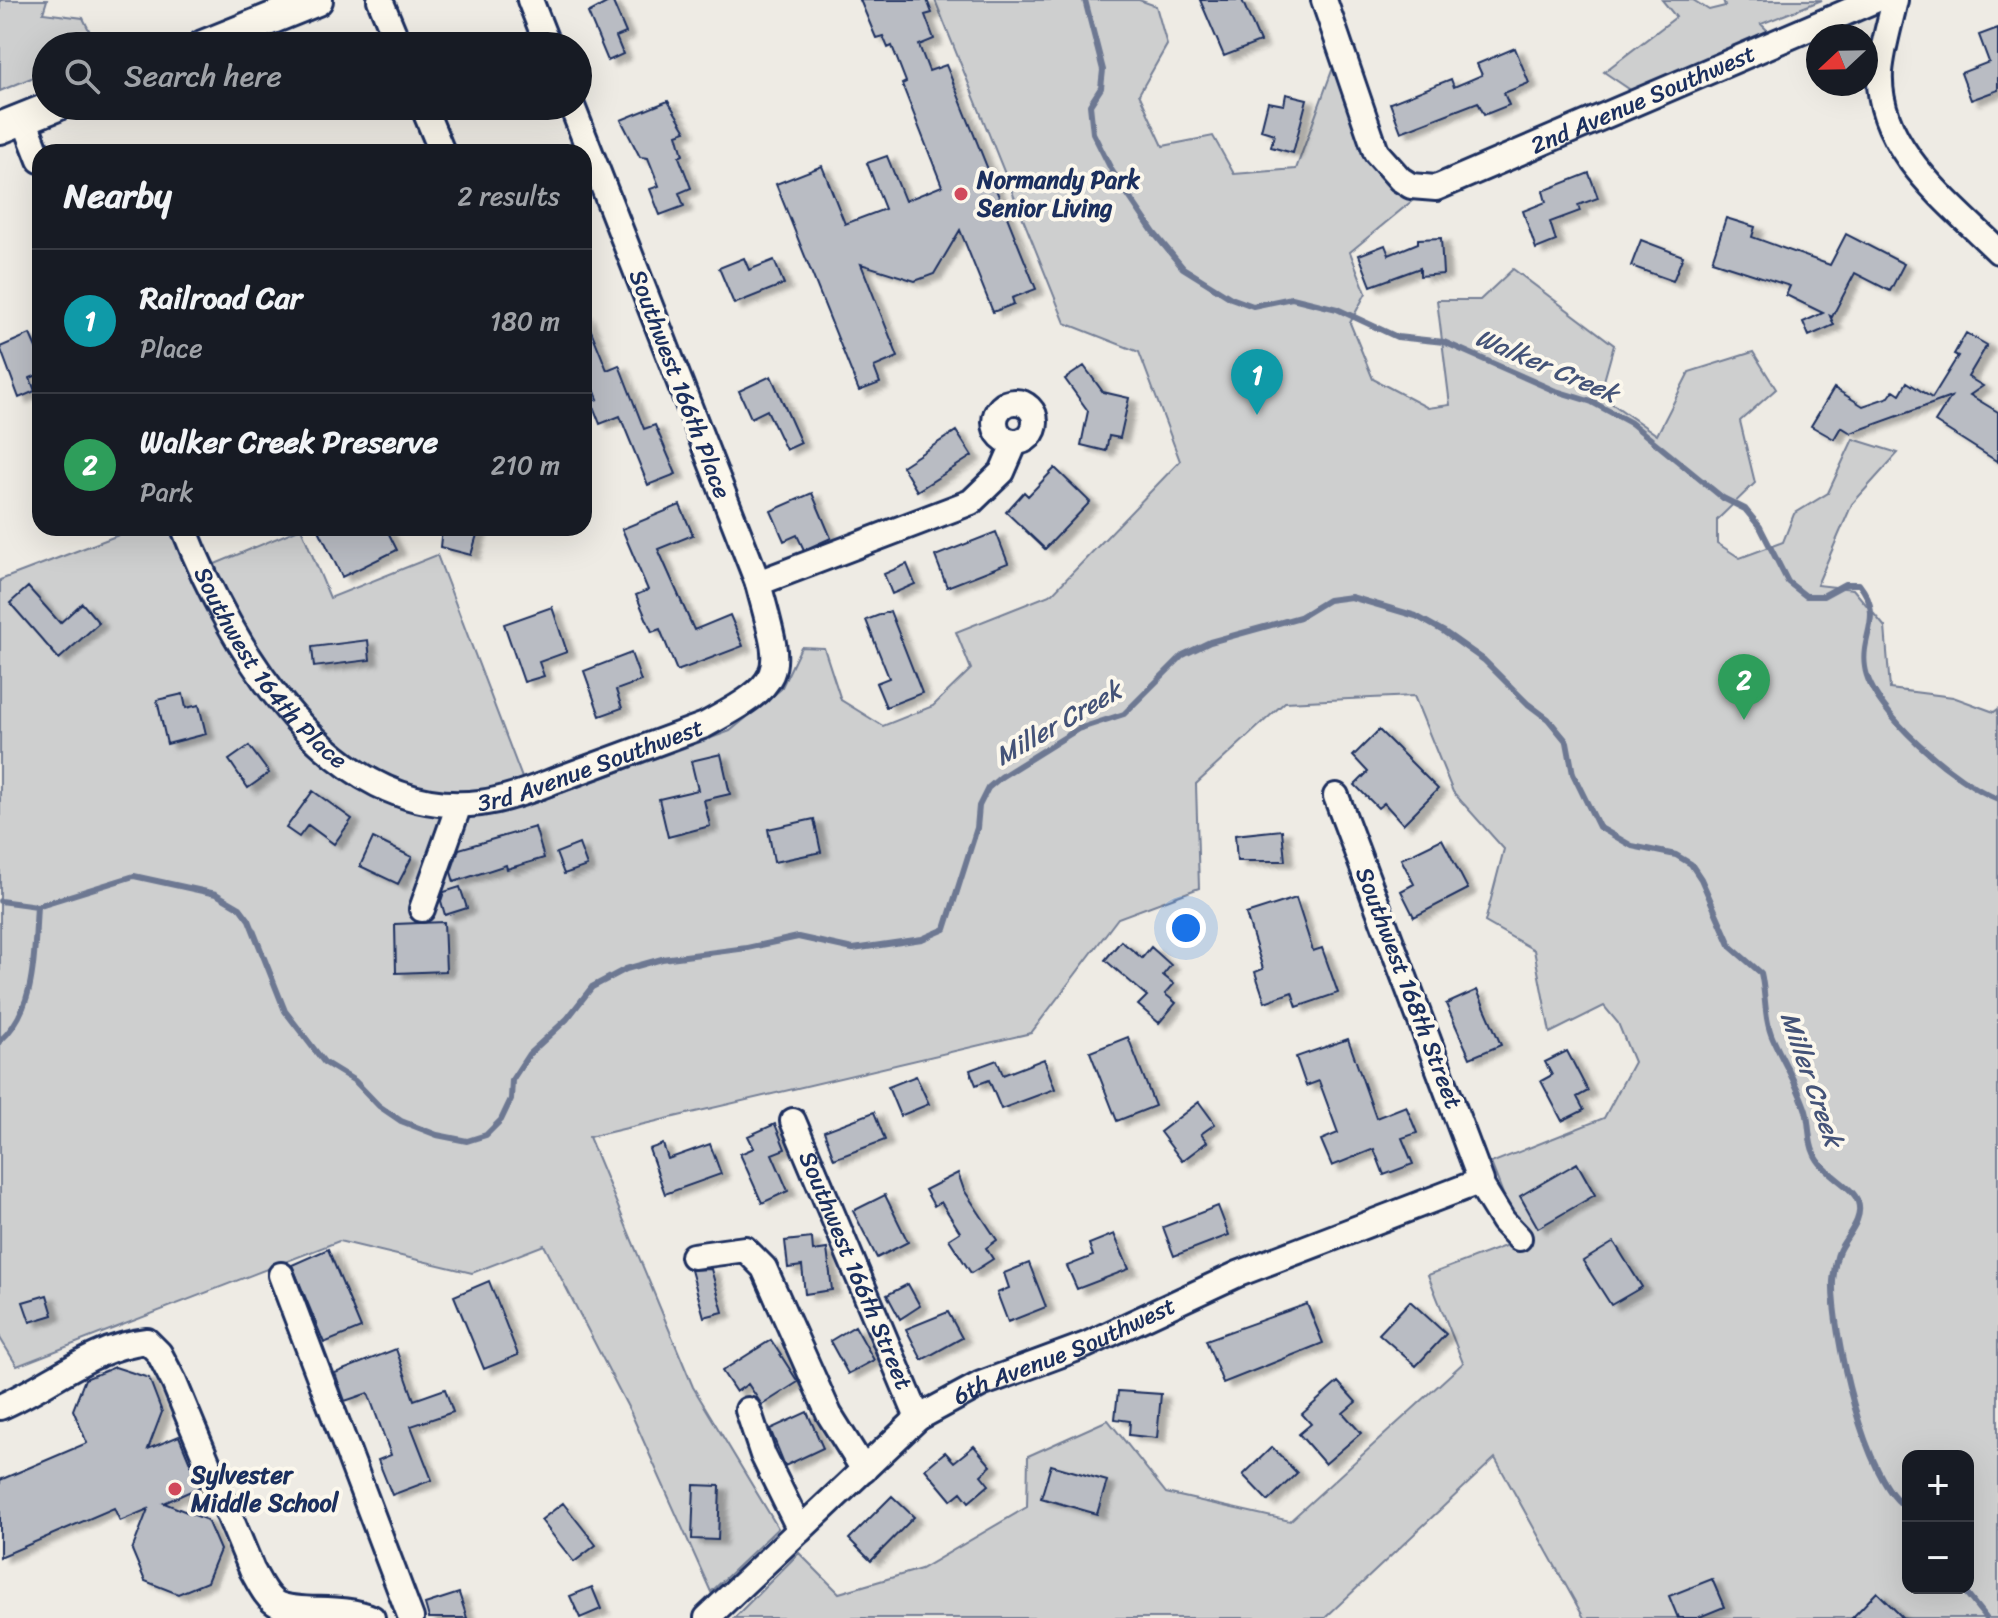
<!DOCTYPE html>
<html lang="en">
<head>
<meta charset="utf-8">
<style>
  :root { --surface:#171b24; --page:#20242c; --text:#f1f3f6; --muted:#9ea1a6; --line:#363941; --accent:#ea580c }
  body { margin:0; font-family:Sriracha,sans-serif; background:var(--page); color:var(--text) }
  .controls { position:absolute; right:24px; bottom:24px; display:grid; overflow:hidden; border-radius:16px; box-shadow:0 8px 32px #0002 }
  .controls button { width:72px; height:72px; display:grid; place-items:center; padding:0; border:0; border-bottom:2px solid var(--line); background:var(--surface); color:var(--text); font:40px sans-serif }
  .compass { position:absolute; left:1806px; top:24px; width:72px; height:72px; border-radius:50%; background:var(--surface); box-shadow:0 8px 32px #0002; rotate:248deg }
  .you { position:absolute; left:1186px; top:928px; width:28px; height:28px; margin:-20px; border:6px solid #fff; border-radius:50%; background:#1a73e8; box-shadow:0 0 0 12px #1a73e833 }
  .badge { display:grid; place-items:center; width:52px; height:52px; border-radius:50%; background:var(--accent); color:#fff; font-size:26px; font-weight:700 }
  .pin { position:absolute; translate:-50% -66px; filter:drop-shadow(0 2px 4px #0008) }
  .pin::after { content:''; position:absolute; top:42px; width:28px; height:24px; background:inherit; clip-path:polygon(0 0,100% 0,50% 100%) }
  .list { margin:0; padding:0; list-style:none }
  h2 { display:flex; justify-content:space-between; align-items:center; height:104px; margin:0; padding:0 32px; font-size:34px }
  h2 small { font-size:26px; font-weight:400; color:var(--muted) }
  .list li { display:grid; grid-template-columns:52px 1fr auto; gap:24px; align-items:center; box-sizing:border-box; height:144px; padding:0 32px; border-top:2px solid var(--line) }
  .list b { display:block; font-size:30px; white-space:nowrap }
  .list p { margin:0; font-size:26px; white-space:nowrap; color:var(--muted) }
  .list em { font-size:26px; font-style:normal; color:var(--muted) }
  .icon { flex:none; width:44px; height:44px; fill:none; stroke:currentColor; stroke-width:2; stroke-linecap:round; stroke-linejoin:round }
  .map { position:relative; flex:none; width:1998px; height:1618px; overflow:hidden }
  .search { position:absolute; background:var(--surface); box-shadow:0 8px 32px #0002; left:32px; top:32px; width:560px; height:88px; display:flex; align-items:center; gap:20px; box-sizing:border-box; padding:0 28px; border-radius:44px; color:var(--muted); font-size:30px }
  .panel { position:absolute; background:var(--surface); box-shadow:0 8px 32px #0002; left:32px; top:144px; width:560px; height:392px; border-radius:24px }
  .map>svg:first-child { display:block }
  .green { fill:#cecfcf; stroke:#747f96; stroke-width:2; fill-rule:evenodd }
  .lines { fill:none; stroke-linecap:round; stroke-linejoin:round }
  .stream { stroke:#6d7892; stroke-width:6 }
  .building { fill:#b9bcc3; stroke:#1b2f5e; stroke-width:2; filter:url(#shadow) }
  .minor-casing { stroke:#1b2f5e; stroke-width:30 }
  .major-casing { stroke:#1b2f5e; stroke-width:36 }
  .minor { stroke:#fbf7ec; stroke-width:24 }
  .major { stroke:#fbf7ec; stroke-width:30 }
  .poi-dot { fill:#d1495b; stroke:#fbf7ec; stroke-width:3 }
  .labels { text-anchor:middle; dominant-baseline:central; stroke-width:8; stroke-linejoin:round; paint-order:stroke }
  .street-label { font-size:24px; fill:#1b2f5e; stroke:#fbf7ec }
  .poi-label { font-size:24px; font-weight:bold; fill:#1b2f5e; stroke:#fbf7ec; text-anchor:start }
  .water-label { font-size:26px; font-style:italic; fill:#445378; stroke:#fbf7ec }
</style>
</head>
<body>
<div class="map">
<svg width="1998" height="1618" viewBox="0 0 1998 1618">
  <defs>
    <filter id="shadow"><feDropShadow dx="8" dy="4.5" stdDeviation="2" flood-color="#0004"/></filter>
  </defs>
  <rect width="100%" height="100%" fill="#eeebe4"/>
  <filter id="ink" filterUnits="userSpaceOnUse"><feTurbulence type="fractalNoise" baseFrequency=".0125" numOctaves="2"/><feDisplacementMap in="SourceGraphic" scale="16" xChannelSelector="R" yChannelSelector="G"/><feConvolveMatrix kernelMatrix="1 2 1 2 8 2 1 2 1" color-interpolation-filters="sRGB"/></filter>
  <g filter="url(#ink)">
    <path class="green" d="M 0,0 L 47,0 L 43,13 L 83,18 L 97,46 L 46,46 L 46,72 L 0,91 Z
      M 935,0 L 1139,0 L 1156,6 L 1167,45 L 1139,94 L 1163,146 L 1213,136 L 1234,174 L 1296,169 L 1334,65 L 1365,157 L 1382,177 L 1387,174 L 1418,196 L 1350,252 L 1366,293 L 1350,323 L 1373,379 L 1428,408 L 1450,405 L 1437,300 L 1480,300 L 1513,269 L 1614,345 L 1600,395 L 1657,435 L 1689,372 L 1753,352 L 1776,389 L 1740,421 L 1755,483 L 1717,520 L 1717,543 L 1740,558 L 1783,542 L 1794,514 L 1828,493 L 1853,439 L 1898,453 L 1852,504 L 1817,585 L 1853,589 L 1885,627 L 1890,689 L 1953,697 L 1994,712 L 1998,709 L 1998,1618 L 1584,1618 L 1495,1458 L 1325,1618 L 734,1618 L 799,1553 L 839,1593 L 921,1569 L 1027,1507 L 1028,1456 L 1108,1420 L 1166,1493 L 1290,1521 L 1463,1363 L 1428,1275 L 1521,1240 L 1491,1163 L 1604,1118 L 1634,1062 L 1618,1023 L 1604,1006 L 1550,1033 L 1534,950 L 1485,922 L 1504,849 L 1453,792 L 1414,696 L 1285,702 L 1196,784 L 1199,888 L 1118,918 L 1031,1033 L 589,1137 L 693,1387 L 778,1528 L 711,1592 L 631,1413 L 544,1245 L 472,1273 L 339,1241 L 17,1366 L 0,1338 L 0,580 L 137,528 L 177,528 L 196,572 L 301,528 L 330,598 L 437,555 L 532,804 L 730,731 L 781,689 L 801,647 L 824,648 L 841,700 L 883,726 L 933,706 L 971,669 L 956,632 L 1052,594 L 1180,461 L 1139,352 L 1065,323 ZM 1908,1456 L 1968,1456 L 1968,1588 L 1908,1588 Z
      M 1662,0 L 1693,0 L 1709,10 L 1725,6 L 1723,0 L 1822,0 L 1761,24 L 1772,35 L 1638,95 L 1604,72 L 1676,17 Z"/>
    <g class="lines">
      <path class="stream" d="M 1085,0 L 1103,70 L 1101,88 L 1090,105 L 1093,133 L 1112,171 L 1154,233 L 1183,268 L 1231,298 L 1253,306 L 1292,298 L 1337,309 L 1397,337 L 1444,342 L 1553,390 L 1592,402 L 1631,423 L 1723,498 L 1745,509 L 1760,527 L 1788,582 L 1806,596 L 1823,596 L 1845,584 L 1859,584 C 1885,617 1860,635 1865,667 C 1871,712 1958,784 1998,799
        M 0,901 L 37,906 L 134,876 L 216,894 L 240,908 L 249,920 L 285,1011 L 324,1062 L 355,1081 L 379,1106 L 401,1121 L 437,1135 L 467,1141 L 486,1135 L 501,1120 L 511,1099 L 512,1080 L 529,1054 L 567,1019 L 592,987 L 626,969 L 662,959 L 747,948 L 798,937 L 853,949 L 922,939 L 945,929 L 977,828 L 979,806 L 988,788 L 1001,777 L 1078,729 L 1124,714 L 1183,655 L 1210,642 L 1300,617 L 1328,600 L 1351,597 L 1416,616 L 1443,631 L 1484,660 L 1528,704 L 1548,719 L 1567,742 L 1573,774 L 1599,827 L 1632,846 L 1676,855 L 1691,864 L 1701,879 L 1731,947 L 1761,973 C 1766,994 1764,1020 1773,1039 C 1784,1064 1798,1085 1806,1111 C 1810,1125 1808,1141 1814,1153 C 1823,1175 1853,1185 1858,1202 C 1864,1220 1846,1236 1839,1251 C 1835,1259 1834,1273 1833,1281 C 1831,1327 1865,1487 1908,1508
        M 0,1041 C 37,1008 34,952 37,906
        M 1962,1588 L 1986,1618"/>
    </g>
    <path class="building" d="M 612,0 L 626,33 L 616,37 L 623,54 L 608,61 L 588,13 Z
      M 860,0 L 927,0 L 932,13 L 925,15 L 934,39 L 919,45 L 929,71 L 946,65 L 1036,289 L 1012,298 L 1014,304 L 993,312 L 960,230 L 934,274 L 915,281 L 861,264 L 898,357 L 874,367 L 880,383 L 859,391 L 776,184 L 822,166 L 845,224 L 885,209 L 867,163 L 887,156 L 905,201 L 942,186 L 902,84 L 906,82 L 892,46 L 888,48 L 883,36 L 876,38 Z
      M 1200,0 L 1242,0 L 1260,42 L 1224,56 Z
      M 1998,28 L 1998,90 L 1971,100 L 1961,73 L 1989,62 L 1979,35 Z
      M 1515,48 L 1529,83 L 1504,93 L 1509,105 L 1484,115 L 1478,102 L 1401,132 L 1390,103 L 1451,79 L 1454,87 L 1482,75 L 1477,64 Z
      M 1286,94 L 1307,99 L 1293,153 L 1271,147 L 1274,134 L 1261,130 L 1268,102 L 1284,105 Z
      M 668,101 L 686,131 L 677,134 L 683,155 L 679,157 L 691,188 L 679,193 L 684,206 L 660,215 L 650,189 L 659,186 L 648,158 L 640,157 L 621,120 Z
      M 1589,173 L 1598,198 L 1578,205 L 1580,211 L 1550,222 L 1556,241 L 1536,249 L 1523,211 L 1546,202 L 1543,191 Z
      M 1726,218 L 1755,227 L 1752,237 L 1830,265 L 1846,234 L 1904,264 L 1890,291 L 1855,273 L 1832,317 L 1830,316 L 1834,325 L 1809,336 L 1803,322 L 1823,313 L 1786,295 L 1790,286 L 1712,261 Z
      M 1441,238 L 1443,274 L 1420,276 L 1420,268 L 1371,286 L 1359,255 L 1385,245 L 1389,255 L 1418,243 L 1418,239 Z
      M 1641,240 L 1683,256 L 1673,281 L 1631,266 Z
      M 744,258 L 749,270 L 774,260 L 784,284 L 734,304 L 719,268 Z
      M 584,313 L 607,370 L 619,365 L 644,429 L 655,425 L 676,474 L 648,485 L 620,416 L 600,424 L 591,401 L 598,399 L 584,365 Z
      M 1966,333 L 1987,345 L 1968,377 L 1983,386 L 1970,395 L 1998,412 L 1998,462 L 1935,422 L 1951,397 L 1851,433 L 1841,427 L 1834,439 L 1811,426 L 1834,388 L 1863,406 L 1889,397 L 1894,390 L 1900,394 L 1907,382 L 1932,398 L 1958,356 L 1954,354 Z
      M 30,334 L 40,357 L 40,374 L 30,378 L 35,391 L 19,398 L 0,347 Z
      M 1084,366 L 1103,392 L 1129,398 L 1120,438 L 1109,436 L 1106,451 L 1081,445 L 1088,411 L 1065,379 Z
      M 771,376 L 801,443 L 786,450 L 767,410 L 751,418 L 739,391 Z
      M 956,431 L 972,456 L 917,491 L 902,466 Z
      M 1055,468 L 1090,502 L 1045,549 L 1006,512 L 1024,492 L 1028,496 Z
      M 812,493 L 831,538 L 804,550 L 797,535 L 784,541 L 771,511 Z
      M 680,505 L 693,535 L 658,549 L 694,630 L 730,615 L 743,646 L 677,671 L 660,629 L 652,632 L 636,595 L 648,590 L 622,529 Z
      M 318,528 L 386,528 L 397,550 L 342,577 Z
      M 442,528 L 479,528 L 471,555 L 440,547 Z
      M 996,532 L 1008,563 L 947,587 L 935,556 Z
      M 907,564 L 915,584 L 892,594 L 884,574 Z
      M 28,587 L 60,623 L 82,603 L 99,623 L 59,659 L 10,603 Z
      M 552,607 L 567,652 L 539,662 L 544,676 L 524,682 L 504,624 Z
      M 890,611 L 922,693 L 886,707 L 876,683 L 889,678 L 866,620 Z
      M 368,640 L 370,660 L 314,667 L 312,647 Z
      M 631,653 L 641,681 L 616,690 L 622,708 L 600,716 L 584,671 Z
      M 183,694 L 186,708 L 199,705 L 206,734 L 167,744 L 157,700 Z
      M 1379,730 L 1438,789 L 1403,824 L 1384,803 L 1378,808 L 1355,785 L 1368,772 L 1353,756 Z
      M 249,746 L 269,773 L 248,788 L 229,760 Z
      M 721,754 L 730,794 L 704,800 L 710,826 L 668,837 L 659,799 L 698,790 L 691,761 Z
      M 313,791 L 352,819 L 334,844 L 308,825 L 299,837 L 286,828 Z
      M 814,819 L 821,852 L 774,862 L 768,829 Z
      M 535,827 L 544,858 L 507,869 L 506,865 L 454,882 L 451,872 L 459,849 Z
      M 1282,830 L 1285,861 L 1237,861 L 1235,835 Z
      M 373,838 L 412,857 L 398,884 L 360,866 Z
      M 1442,839 L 1468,889 L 1414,917 L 1401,891 L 1414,884 L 1401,859 Z
      M 579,844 L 587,866 L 564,874 L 556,853 Z
      M 460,887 L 467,908 L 445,915 L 441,901 L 444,892 Z
      M 1296,898 L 1313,951 L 1322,948 L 1338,993 L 1297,1007 L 1292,992 L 1265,1002 L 1255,972 L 1263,969 L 1246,914 Z
      M 444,922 L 446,971 L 396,973 L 395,924 Z
      M 1121,941 L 1142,958 L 1151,947 L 1171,965 L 1163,975 L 1174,984 L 1165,994 L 1176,1003 L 1159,1023 L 1138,1005 L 1147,996 L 1105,960 Z
      M 1477,990 L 1501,1045 L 1470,1058 L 1446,1004 Z
      M 1128,1037 L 1155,1106 L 1117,1121 L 1090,1052 Z
      M 1348,1039 L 1376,1118 L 1406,1106 L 1417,1133 L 1402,1138 L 1413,1164 L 1384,1175 L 1374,1149 L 1332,1166 L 1321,1140 L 1338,1133 L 1319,1081 L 1306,1086 L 1296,1057 Z
      M 1567,1051 L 1588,1091 L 1577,1097 L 1584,1110 L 1562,1121 L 1541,1081 L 1552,1075 L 1545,1062 Z
      M 1044,1059 L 1055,1089 L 1001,1109 L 989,1080 L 976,1085 L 970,1070 L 997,1060 L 1003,1075 Z
      M 916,1076 L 929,1104 L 900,1116 L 888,1087 Z
      M 1199,1102 L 1215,1124 L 1201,1134 L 1207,1142 L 1182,1161 L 1160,1132 Z
      M 874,1112 L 885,1140 L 834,1159 L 824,1131 Z
      M 775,1124 L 785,1149 L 772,1154 L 788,1191 L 762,1203 L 740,1154 L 754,1148 L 748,1136 Z
      M 663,1144 L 668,1159 L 710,1144 L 721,1174 L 665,1194 L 649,1149 Z
      M 1577,1163 L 1595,1195 L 1538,1228 L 1520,1196 Z
      M 958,1173 L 964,1190 L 997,1240 L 986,1248 L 993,1259 L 971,1273 L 949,1239 L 960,1232 L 941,1202 L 934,1206 L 925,1190 Z
      M 885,1195 L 908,1242 L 877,1258 L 853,1211 Z
      M 1218,1206 L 1229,1235 L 1174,1256 L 1163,1227 Z
      M 1114,1234 L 1129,1269 L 1077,1289 L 1067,1266 L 1093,1256 L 1089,1244 Z
      M 812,1238 L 813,1251 L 827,1249 L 832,1290 L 805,1294 L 802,1266 L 788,1268 L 785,1241 Z
      M 1614,1242 L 1642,1287 L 1611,1305 L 1583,1261 Z
      M 328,1249 L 361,1328 L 324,1343 L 292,1265 Z
      M 1029,1263 L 1046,1307 L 1008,1322 L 997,1293 L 1009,1288 L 1004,1273 Z
      M 711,1269 L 723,1312 L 704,1317 L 691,1270 Z
      M 489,1281 L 518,1355 L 484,1369 L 454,1296 Z
      M 908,1284 L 920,1306 L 900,1319 L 887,1295 Z
      M 47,1295 L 53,1315 L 30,1322 L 23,1302 Z
      M 1410,1301 L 1446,1334 L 1416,1366 L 1379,1334 Z
      M 1307,1304 L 1323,1343 L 1223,1383 L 1206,1340 Z
      M 948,1312 L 962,1338 L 922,1360 L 906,1329 Z
      M 855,1326 L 874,1360 L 848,1374 L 830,1341 Z
      M 771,1340 L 798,1382 L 762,1405 L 748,1384 L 736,1392 L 722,1371 Z
      M 396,1349 L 414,1400 L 445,1389 L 453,1412 L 411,1426 L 432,1480 L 392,1495 L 378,1460 L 391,1455 L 368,1393 L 345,1401 L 335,1373 Z
      M 115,1367 L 149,1378 L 162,1412 L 148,1449 L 179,1436 L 200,1487 L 164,1503 L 207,1520 L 220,1550 L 207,1582 L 178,1594 L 145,1581 L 132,1550 L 148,1509 L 120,1521 L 114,1508 L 0,1557 L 0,1480 L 87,1443 L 73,1410 L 85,1379 Z
      M 1338,1382 L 1356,1402 L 1343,1413 L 1361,1433 L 1325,1464 L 1299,1434 L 1311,1424 L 1302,1414 Z
      M 1118,1391 L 1161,1394 L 1157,1438 L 1129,1435 L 1130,1421 L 1115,1419 Z
      M 807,1412 L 823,1448 L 785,1466 L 770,1429 Z
      M 974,1446 L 991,1466 L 981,1475 L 989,1485 L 969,1502 L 961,1492 L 951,1500 L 925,1469 L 945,1452 L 954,1462 Z
      M 1272,1447 L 1297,1473 L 1268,1501 L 1243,1475 Z
      M 1051,1465 L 1107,1481 L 1097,1514 L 1041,1498 Z
      M 694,1485 L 720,1486 L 718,1540 L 692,1539 Z
      M 892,1496 L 914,1517 L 871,1561 L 849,1539 Z
      M 563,1503 L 596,1545 L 574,1562 L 541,1520 Z
      M 1712,1579 L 1724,1607 L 1697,1618 L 1678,1618 L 1669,1596 Z
      M 592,1587 L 601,1609 L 580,1618 L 570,1596 Z
      M 1877,1592 L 1903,1618 L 1852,1618 Z
      M 459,1593 L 467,1618 L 429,1618 L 425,1604 Z"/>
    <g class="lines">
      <defs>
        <g id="minor">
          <path d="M 380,0 L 399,46"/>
          <path d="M 530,0 L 548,46"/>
          <path id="s1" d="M 1324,0 L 1376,152 L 1400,179 L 1411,186 L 1436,188 L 1875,0"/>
          <path d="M 1895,0 C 1890,23 1882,48 1880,72 C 1876,148 1950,203 1998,251"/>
          <path d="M 423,106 L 442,152"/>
          <path d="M 24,119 L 40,160"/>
          <circle cx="1015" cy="422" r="20"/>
          <path id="s2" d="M 184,528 C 230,646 331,821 480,803 C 511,799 539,786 567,776 C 613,759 659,742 705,725 C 792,678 781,672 758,583 L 572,106"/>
          <path d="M 758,583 L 971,502 L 1002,472 L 1015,442"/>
          <path d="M 422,909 L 459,805"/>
          <path id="s3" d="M 793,1121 L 918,1418"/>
          <path d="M 1479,1182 L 1503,1221 L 1519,1238"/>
          <path d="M 693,1256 L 745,1249 L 764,1268 L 829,1414 L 864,1470"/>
          <path d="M 281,1275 L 411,1618"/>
          <path d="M 0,1407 C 50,1386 90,1347 147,1341 L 159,1353 L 174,1382 L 252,1570 C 259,1582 266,1599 279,1605 C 303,1614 342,1605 372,1618"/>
          <path d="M 748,1410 L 763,1455 L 800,1530"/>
          <path id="s4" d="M 707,1618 L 918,1418 L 981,1384 L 1086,1345 L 1238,1274 L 1481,1181 L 1336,796"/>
        </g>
        <path id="major" d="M 203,46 L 317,0
          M 0,128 L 55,106"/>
      </defs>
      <use href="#minor" class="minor-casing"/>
      <use href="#major" class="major-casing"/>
      <use href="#minor" class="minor"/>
      <use href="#major" class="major"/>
    </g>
  </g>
  <g class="poi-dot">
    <circle cx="961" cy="194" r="8"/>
    <circle cx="175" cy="1489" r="8"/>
  </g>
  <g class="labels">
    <g class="street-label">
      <text stroke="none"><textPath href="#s1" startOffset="460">2nd Avenue Southwest</textPath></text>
      <text transform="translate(680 384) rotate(69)">Southwest 166th Place</text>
      <text stroke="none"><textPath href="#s2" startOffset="166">Southwest 164th Place</textPath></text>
      <text stroke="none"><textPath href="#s2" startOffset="550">3rd Avenue Southwest</textPath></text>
      <text transform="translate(1409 988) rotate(69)">Southwest 168th Street</text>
      <text stroke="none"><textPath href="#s3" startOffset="162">Southwest 166th Street</textPath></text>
      <text stroke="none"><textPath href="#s4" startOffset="452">6th Avenue Southwest</textPath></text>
    </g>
    <g class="poi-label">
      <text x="977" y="180">Normandy Park<tspan x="977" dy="28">Senior Living</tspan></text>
      <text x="191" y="1475">Sylvester<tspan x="191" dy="28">Middle School</tspan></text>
    </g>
    <g class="water-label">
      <text transform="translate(1547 365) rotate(23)">Walker Creek</text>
      <text transform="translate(1058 723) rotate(-30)">Miller Creek</text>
      <text transform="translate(1812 1079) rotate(71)">Miller Creek</text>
    </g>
  </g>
</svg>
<div class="controls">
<button>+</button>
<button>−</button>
</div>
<svg class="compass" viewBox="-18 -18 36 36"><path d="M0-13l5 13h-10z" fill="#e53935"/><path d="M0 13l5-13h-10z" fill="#9ea1a6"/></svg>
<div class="you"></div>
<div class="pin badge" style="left:1257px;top:415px;background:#0f9aa8">1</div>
<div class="pin badge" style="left:1744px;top:720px;background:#2e9e5b">2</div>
<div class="search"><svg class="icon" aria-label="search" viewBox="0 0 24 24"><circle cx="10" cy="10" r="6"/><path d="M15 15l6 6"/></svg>Search here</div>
<section class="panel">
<h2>Nearby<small>2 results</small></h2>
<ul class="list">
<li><span class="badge" style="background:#0f9aa8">1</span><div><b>Railroad Car</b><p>Place</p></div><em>180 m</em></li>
<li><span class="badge" style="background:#2e9e5b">2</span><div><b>Walker Creek Preserve</b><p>Park</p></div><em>210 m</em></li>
</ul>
</section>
</div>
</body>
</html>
